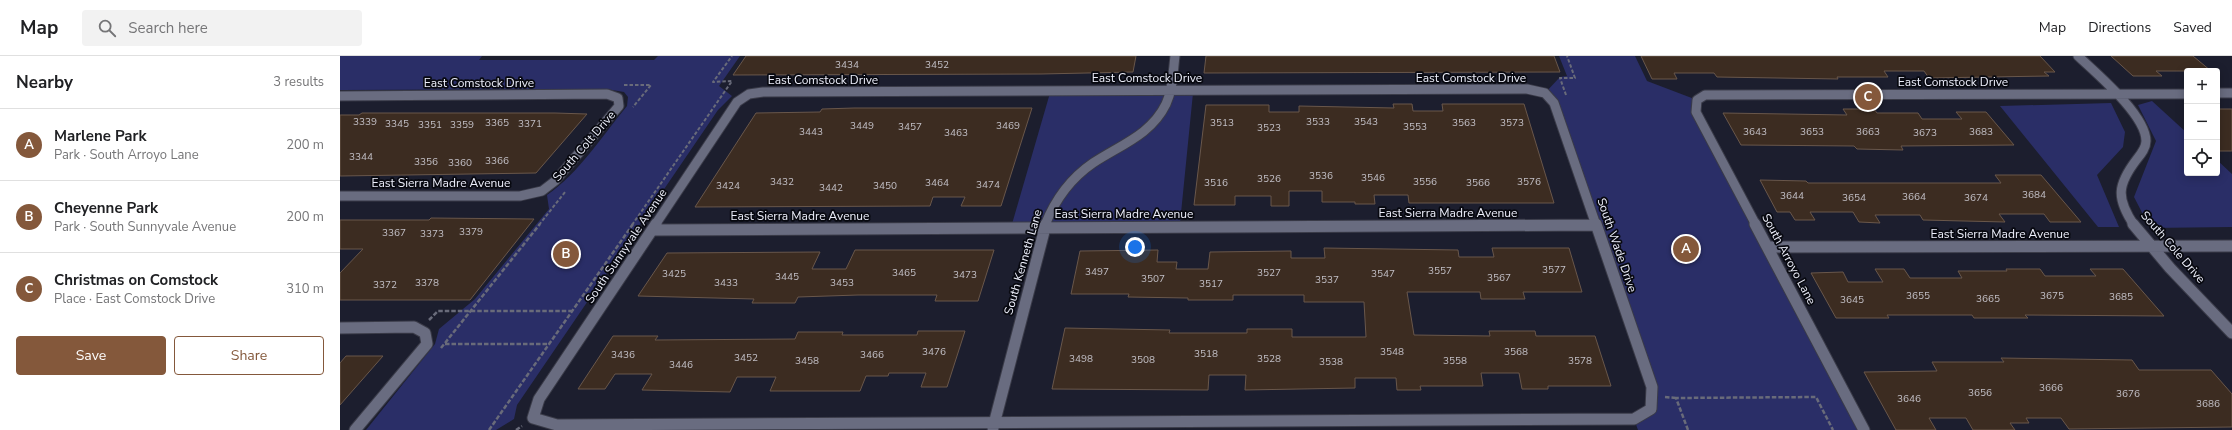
<!DOCTYPE html>
<html lang="en">
<head>
<meta charset="utf-8">
<style>
  :root { --surface:#fff; --page:#f2f2f2; --text:#202124; --muted:#757577; --line:#e0e0e0; --accent:#84583b }
  body { margin:0; font-family:"Nunito Sans",sans-serif; background:var(--page); color:var(--text) }
  .controls { position:absolute; right:12px; top:12px; display:grid; overflow:hidden; border-radius:4px; box-shadow:0 2px 10px #0003 }
  .controls button { width:36px; height:36px; display:grid; place-items:center; padding:0; border:0; border-bottom:1px solid var(--line); background:var(--surface); color:var(--text); font:20px sans-serif }
  .you { position:absolute; left:795px; top:191px; width:14px; height:14px; margin:-10px; border:3px solid #fff; border-radius:50%; background:#1a73e8; box-shadow:0 0 0 6px #1a73e833 }
  .badge { display:grid; place-items:center; width:26px; height:26px; border-radius:50%; background:var(--accent); color:#fff; font-size:13px; font-weight:700 }
  .pin { position:absolute; translate:-50% -50%; border:2px solid #fff; box-shadow:0 1px 4px #0006 }
  .list { margin:0; padding:0; list-style:none }
  h2 { display:flex; justify-content:space-between; align-items:center; height:52px; margin:0; padding:0 16px; font-size:17px }
  h2 small { font-size:13px; font-weight:400; color:var(--muted) }
  .list li { display:grid; grid-template-columns:26px 1fr auto; gap:12px; align-items:center; box-sizing:border-box; height:72px; padding:0 16px; border-top:1px solid var(--line) }
  .list b { display:block; font-size:15px; white-space:nowrap }
  .list p { margin:0; font-size:13px; white-space:nowrap; color:var(--muted) }
  .list em { font-size:13px; font-style:normal; color:var(--muted) }
  .actions { display:flex; gap:8px; padding:12px 16px }
  .actions a { flex:1; padding:9px 0; border:1px solid var(--accent); border-radius:4px; text-align:center; font-size:14px; color:var(--accent) }
  .actions .main { background:var(--accent); color:#fff }
  .icon { flex:none; width:22px; height:22px; fill:none; stroke:currentColor; stroke-width:2; stroke-linecap:round; stroke-linejoin:round }
  .map { position:relative; flex:none; width:1892px; height:374px; overflow:hidden }
  header { display:flex; align-items:center; gap:24px; box-sizing:border-box; height:56px; padding:0 20px; background:var(--surface); border-bottom:1px solid var(--line) }
  header strong { font-size:19px }
  nav { display:flex; gap:22px; margin-inline-start:auto; font-size:14px }
  .search { width:280px; height:36px; background:var(--page); display:flex; align-items:center; gap:10px; box-sizing:border-box; padding:0 14px; border-radius:4px; color:var(--muted); font-size:15px }
  main { display:flex }
  aside { flex:1; background:var(--surface) }
  .map>svg:first-child { display:block }
  .green { fill:#2a2e67 }
  .building { fill:#3c2c21; stroke:#69574b }
  .lines { fill:none; stroke-linecap:round; stroke-linejoin:round }
  .minor-far1-casing { stroke:#3a3b48; stroke-width:11 }
  .minor-casing { stroke:#3a3b48; stroke-width:13 }
  .path-far1 { stroke:#696b7a; stroke-width:2; stroke-dasharray:3.5 2; stroke-linecap:butt }
  .path { stroke:#696b7a; stroke-width:2.5; stroke-dasharray:4.5 2; stroke-linecap:butt }
  .minor-far1 { stroke:#696c80; stroke-width:9 }
  .minor { stroke:#696c80; stroke-width:11 }
  .labels { text-anchor:middle; dominant-baseline:central; stroke-width:3.5; stroke-linejoin:round; paint-order:stroke }
  .number-label { font-size:10px; fill:#c1bec4 }
  .street-label { font-size:12px; fill:#edeffb; stroke:#080910 }
</style>
</head>
<body>
<header>
<strong>Map</strong>
<div class="search"><svg class="icon" aria-label="search" viewBox="0 0 24 24"><circle cx="10" cy="10" r="6"/><path d="M15 15l6 6"/></svg>Search here</div>
<nav><a>Map</a><a>Directions</a><a>Saved</a></nav>
</header>
<main>
<aside>
<h2>Nearby<small>3 results</small></h2>
<ul class="list">
<li><span class="badge">A</span><div><b>Marlene Park</b><p>Park · South Arroyo Lane</p></div><em>200 m</em></li>
<li><span class="badge">B</span><div><b>Cheyenne Park</b><p>Park · South Sunnyvale Avenue</p></div><em>200 m</em></li>
<li><span class="badge">C</span><div><b>Christmas on Comstock</b><p>Place · East Comstock Drive</p></div><em>310 m</em></li>
</ul>
<div class="actions"><a class="main">Save</a><a>Share</a></div>
</aside>
<div class="map">
<svg width="1892" height="374" viewBox="0 0 1892 374">
  <rect width="100%" height="100%" fill="#1c1e2e"/>
  <path class="green" d="M 0,0 L 142,0 L 139,4 L 314,4 L 318,0 L 400,0 L 379,30 L 392,40 L 378,54 L 177,349 L 174,363 L 156,374 L 26,374 L 95,288 L 99,273 L 135,243 L 209,153 L 207,139 C 239,117 262,80 287,50 L 288,41 L 284,36 L 266,33 L 0,34 Z
    M 1219,0 L 1295,0 L 1307,25 L 1357,44 L 1356,56 L 1524,374 L 1298,374 L 1294,363 L 1311,353 L 1312,331 L 1214,47 L 1205,37 L 1220,21 L 1227,20 Z
    M 710,37 L 853,37 L 840,167 L 672,168 Z
    M 1812,45 L 1847,77 L 1847,117 L 1877,117 L 1877,104 L 1892,118 L 1892,171 L 1810,172 L 1794,141 L 1816,85 L 1798,49 Z
    M 1771,47 L 1785,76 L 1783,91 L 1757,119 L 1779,171 L 1758,171 L 1660,50 Z"/>
  <path class="building" d="M 406,0 L 796,0 L 793,16 L 701,18 L 393,19 Z
    M 866,0 L 1214,0 L 1220,16 L 864,17 Z
    M 1301,0 L 1700,0 L 1715,16 L 1704,16 L 1709,20 L 1589,22 L 1584,15 L 1544,15 L 1548,21 L 1497,21 L 1498,23 L 1377,21 L 1374,17 L 1334,17 L 1337,23 L 1312,23 Z
    M 1771,0 L 1853,0 L 1871,15 L 1816,15 L 1822,20 L 1793,20 Z
    M 1053,48 L 1072,48 L 1073,55 L 1103,55 L 1102,48 L 1184,48 L 1214,147 L 1069,147 L 1068,139 L 1034,139 L 1035,148 L 1015,148 L 1015,146 L 982,146 L 982,135 L 949,135 L 949,150 L 931,150 L 931,140 L 895,140 L 895,149 L 854,149 L 866,49 L 929,49 L 929,56 L 959,56 L 959,50 L 1054,52 Z
    M 514,52 L 692,52 L 661,150 L 621,150 L 625,141 L 593,141 L 590,150 L 355,151 L 416,57 L 480,56 L 482,53 Z
    M 1503,53 L 1534,53 L 1537,57 L 1578,57 L 1582,63 L 1622,63 L 1616,56 L 1646,56 L 1674,89 L 1561,90 L 1563,94 L 1517,93 L 1514,90 L 1401,89 L 1383,57 L 1507,59 Z
    M 1877,53 L 1892,53 L 1892,95 L 1877,95 Z
    M 22,57 L 215,57 L 247,58 L 196,117 L 0,120 L 0,59 L 19,59 Z
    M 1655,119 L 1701,119 L 1741,166 L 1710,166 L 1704,158 L 1659,158 L 1665,166 L 1583,164 L 1580,159 L 1535,159 L 1540,167 L 1519,166 L 1513,156 L 1470,156 L 1475,164 L 1455,164 L 1450,156 L 1437,156 L 1420,124 L 1466,125 L 1468,127 L 1661,127 Z
    M 91,162 L 194,163 L 130,244 L 0,244 L 0,217 L 23,193 L 0,193 L 0,164 L 89,164 Z
    M 984,192 L 1118,194 L 1119,201 L 1154,201 L 1152,192 L 1229,192 L 1242,236 L 1183,236 L 1185,243 L 1141,243 L 1140,236 L 1067,236 L 1074,279 L 1150,280 L 1149,275 L 1195,275 L 1196,280 L 1255,280 L 1271,330 L 1208,330 L 1208,333 L 1182,333 L 1179,317 L 1141,317 L 1143,330 L 1080,330 L 1081,334 L 1057,334 L 1056,322 L 1015,322 L 1015,332 L 905,334 L 906,319 L 869,319 L 868,334 L 712,333 L 725,272 L 830,274 L 829,277 L 907,277 L 907,273 L 952,273 L 952,281 L 1026,281 L 1024,246 L 964,246 L 964,239 L 893,239 L 893,244 L 848,244 L 848,242 L 788,241 L 789,238 L 731,238 L 740,195 L 818,194 L 817,206 L 837,206 L 836,213 L 868,213 L 870,196 L 951,195 L 951,202 L 985,202 Z
    M 515,194 L 654,194 L 638,245 L 595,245 L 597,239 L 518,239 L 458,241 L 455,247 L 412,247 L 414,243 L 298,240 L 327,197 L 480,196 L 472,213 L 506,213 Z
    M 1535,213 L 1564,213 L 1570,222 L 1622,222 L 1618,215 L 1667,215 L 1666,213 L 1700,213 L 1705,220 L 1756,220 L 1750,213 L 1783,213 L 1824,260 L 1685,259 L 1688,262 L 1634,262 L 1632,259 L 1547,259 L 1549,262 L 1496,262 L 1471,217 L 1503,216 L 1508,226 L 1543,226 Z
    M 578,275 L 625,275 L 607,331 L 581,331 L 586,317 L 549,317 L 548,320 L 526,320 L 520,335 L 430,335 L 436,321 L 397,321 L 390,336 L 302,334 L 312,318 L 275,318 L 265,333 L 238,333 L 273,280 L 318,280 L 315,284 L 455,283 L 458,276 L 503,276 L 502,279 L 577,279 Z
    M 6,300 L 43,300 L 0,349 L 0,307 Z
    M 1661,302 L 1792,304 L 1799,314 L 1871,314 L 1892,338 L 1892,371 L 1729,373 L 1721,362 L 1686,362 L 1689,367 L 1670,367 L 1675,374 L 1633,374 L 1626,362 L 1589,362 L 1596,374 L 1556,374 L 1524,316 L 1597,315 L 1592,306 L 1664,306 Z"/>
  <g class="lines">
    <defs>
      <path id="minor-far1" d="M 1738,0 C 1756,17 1806,59 1806,85 C 1806,92 1801,98 1797,103 C 1777,129 1776,142 1794,169
        M 1877,37 L 1892,37
        M 0,40 L 267,38 L 278,42 L 279,50 L 215,125 L 202,135 L 180,140 L 0,140
        M 315,169 L 397,46 L 409,38 L 423,36 L 1187,33 L 1205,37 L 1214,47 L 1256,169
        M 705,169 C 715,144 731,122 753,107 C 780,89 811,79 826,48 C 833,33 833,16 835,0
        M 1416,169 L 1356,56 L 1357,44 L 1365,39 L 1847,38"/>
      <path id="minor" d="M 316,168 L 199,343 L 193,362 L 217,369 L 1294,363 L 1311,353 L 1312,331 L 1256,168
        M 1415,168 L 1524,374
        M 1793,168 L 1830,212 L 1892,277
        M 313,174 L 1256,169
        M 1429,191 L 1892,190
        M 0,272 L 74,271 L 85,277 L 87,288 L 15,374
        M 653,372 L 706,168"/>
    </defs>
    <use href="#minor-far1" class="minor-far1-casing"/>
    <use href="#minor" class="minor-casing"/>
    <path class="path-far1" d="M 284,29 L 311,29 L 293,51
      M 1226,39 L 1220,22 L 1235,22 L 1227,0
      M 199,169 L 225,136
      M 292,169 L 392,25 L 373,26 L 392,0"/>
    <path class="path" d="M 89,264 L 98,255 L 232,255
      M 105,288 L 208,288
      M 101,292 L 200,168
      M 1325,341 L 1336,342
      M 149,374 L 293,168
      M 176,374 L 182,370
      M 1348,374 L 1336,342 L 1476,341 L 1493,374"/>
    <use href="#minor-far1" class="minor-far1"/>
    <use href="#minor" class="minor"/>
  </g>
  <g class="labels">
    <g class="number-label">
      <text x="507" y="9">3434</text>
      <text x="597" y="9">3452</text>
      <text x="25" y="66">3339</text>
      <text x="978" y="66">3533</text>
      <text x="1026" y="66">3543</text>
      <text x="157" y="67">3365</text>
      <text x="882" y="67">3513</text>
      <text x="1124" y="67">3563</text>
      <text x="1172" y="67">3573</text>
      <text x="57" y="68">3345</text>
      <text x="190" y="68">3371</text>
      <text x="90" y="69">3351</text>
      <text x="122" y="69">3359</text>
      <text x="522" y="70">3449</text>
      <text x="668" y="70">3469</text>
      <text x="570" y="71">3457</text>
      <text x="1075" y="71">3553</text>
      <text x="929" y="72">3523</text>
      <text x="471" y="76">3443</text>
      <text x="1415" y="76">3643</text>
      <text x="1472" y="76">3653</text>
      <text x="1528" y="76">3663</text>
      <text x="1641" y="76">3683</text>
      <text x="616" y="77">3463</text>
      <text x="1585" y="77">3673</text>
      <text x="21" y="101">3344</text>
      <text x="157" y="105">3366</text>
      <text x="86" y="106">3356</text>
      <text x="120" y="107">3360</text>
      <text x="981" y="120">3536</text>
      <text x="1033" y="122">3546</text>
      <text x="929" y="123">3526</text>
      <text x="442" y="126">3432</text>
      <text x="1085" y="126">3556</text>
      <text x="1189" y="126">3576</text>
      <text x="597" y="127">3464</text>
      <text x="876" y="127">3516</text>
      <text x="1138" y="127">3566</text>
      <text x="648" y="129">3474</text>
      <text x="388" y="130">3424</text>
      <text x="545" y="130">3450</text>
      <text x="491" y="132">3442</text>
      <text x="1694" y="139">3684</text>
      <text x="1452" y="140">3644</text>
      <text x="1574" y="141">3664</text>
      <text x="1514" y="142">3654</text>
      <text x="1636" y="142">3674</text>
      <text x="131" y="176">3379</text>
      <text x="54" y="177">3367</text>
      <text x="92" y="178">3373</text>
      <text x="1214" y="214">3577</text>
      <text x="1100" y="215">3557</text>
      <text x="757" y="216">3497</text>
      <text x="564" y="217">3465</text>
      <text x="929" y="217">3527</text>
      <text x="334" y="218">3425</text>
      <text x="1043" y="218">3547</text>
      <text x="625" y="219">3473</text>
      <text x="447" y="221">3445</text>
      <text x="1159" y="222">3567</text>
      <text x="813" y="223">3507</text>
      <text x="987" y="224">3537</text>
      <text x="87" y="227">3378</text>
      <text x="386" y="227">3433</text>
      <text x="502" y="227">3453</text>
      <text x="871" y="228">3517</text>
      <text x="45" y="229">3372</text>
      <text x="1578" y="240">3655</text>
      <text x="1712" y="240">3675</text>
      <text x="1781" y="241">3685</text>
      <text x="1648" y="243">3665</text>
      <text x="1512" y="244">3645</text>
      <text x="594" y="296">3476</text>
      <text x="1052" y="296">3548</text>
      <text x="1176" y="296">3568</text>
      <text x="866" y="298">3518</text>
      <text x="283" y="299">3436</text>
      <text x="532" y="299">3466</text>
      <text x="406" y="302">3452</text>
      <text x="741" y="303">3498</text>
      <text x="929" y="303">3528</text>
      <text x="803" y="304">3508</text>
      <text x="467" y="305">3458</text>
      <text x="1115" y="305">3558</text>
      <text x="1240" y="305">3578</text>
      <text x="991" y="306">3538</text>
      <text x="341" y="309">3446</text>
      <text x="1711" y="332">3666</text>
      <text x="1640" y="337">3656</text>
      <text x="1788" y="338">3676</text>
      <text x="1569" y="343">3646</text>
      <text x="1868" y="348">3686</text>
    </g>
    <g class="street-label">
      <text x="807" y="22">East Comstock Drive</text>
      <text x="1131" y="22">East Comstock Drive</text>
      <text x="483" y="24">East Comstock Drive</text>
      <text x="1613" y="26">East Comstock Drive</text>
      <text x="139" y="27">East Comstock Drive</text>
      <text transform="translate(244 90) rotate(-49)">South Colt Drive</text>
      <text x="101" y="127">East Sierra Madre Avenue</text>
      <text x="1108" y="157">East Sierra Madre Avenue</text>
      <text x="784" y="158">East Sierra Madre Avenue</text>
      <text x="460" y="160">East Sierra Madre Avenue</text>
      <text x="1660" y="178">East Sierra Madre Avenue</text>
      <text transform="translate(1277 189) rotate(71)">South Wade Drive</text>
      <text transform="translate(286 190) rotate(-56)">South Sunnyvale Avenue</text>
      <text transform="translate(1833 191) rotate(49)">South Cole Drive</text>
      <text transform="translate(1449 203) rotate(62)">South Arroyo Lane</text>
      <text transform="translate(683 206) rotate(-74)">South Kenneth Lane</text>
    </g>
  </g>
</svg>
<div class="controls">
<button>+</button>
<button>−</button>
<button><svg class="icon" aria-label="locate" viewBox="0 0 24 24"><circle cx="12" cy="12" r="6"/><path d="M12 2v4M12 18v4M2 12h4M18 12h4"/></svg></button>
</div>
<div class="you"></div>
<div class="pin badge" style="left:1346px;top:193px">A</div>
<div class="pin badge" style="left:226px;top:198px">B</div>
<div class="pin badge" style="left:1528px;top:41px">C</div>
</div>
</main>
</body>
</html>
